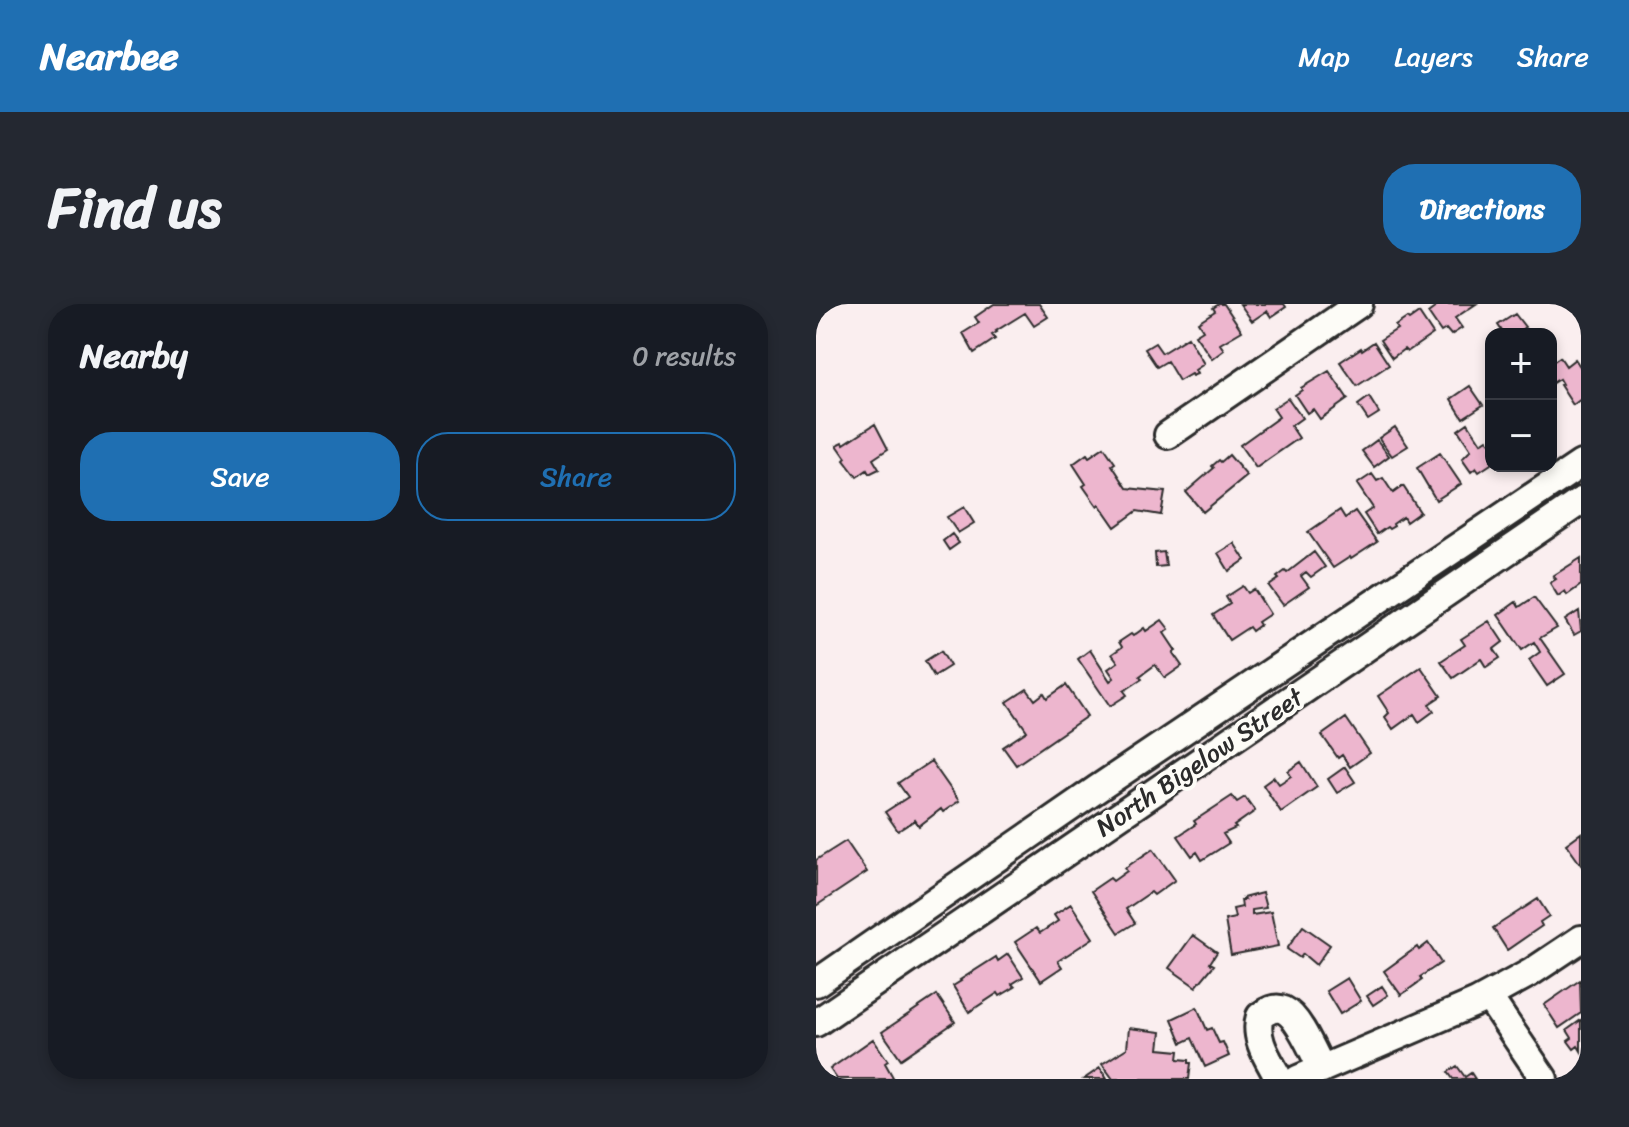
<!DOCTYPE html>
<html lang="en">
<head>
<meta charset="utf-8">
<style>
  :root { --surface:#171b24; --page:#242831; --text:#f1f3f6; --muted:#9ea1a6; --line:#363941; --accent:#1f6fb2 }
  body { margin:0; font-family:Sriracha,sans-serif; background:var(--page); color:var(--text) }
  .controls { position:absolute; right:24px; top:24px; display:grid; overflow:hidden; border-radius:16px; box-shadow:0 4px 12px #0003 }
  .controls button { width:72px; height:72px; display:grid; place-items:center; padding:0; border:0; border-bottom:2px solid var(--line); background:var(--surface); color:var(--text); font:40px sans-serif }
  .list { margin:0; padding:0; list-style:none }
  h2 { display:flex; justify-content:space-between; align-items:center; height:104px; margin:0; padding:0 32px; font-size:34px }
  h2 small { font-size:26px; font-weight:400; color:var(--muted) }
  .actions { display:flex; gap:16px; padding:24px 32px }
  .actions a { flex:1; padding:18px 0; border:2px solid var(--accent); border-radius:32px; text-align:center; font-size:28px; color:var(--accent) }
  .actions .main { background:var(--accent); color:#fff }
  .map { position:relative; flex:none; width:765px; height:775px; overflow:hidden; border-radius:32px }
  header { display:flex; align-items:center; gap:48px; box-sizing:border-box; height:112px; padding:0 40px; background:var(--accent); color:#fff }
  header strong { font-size:38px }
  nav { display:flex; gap:44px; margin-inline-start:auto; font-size:28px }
  .intro { display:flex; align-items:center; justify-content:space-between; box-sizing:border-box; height:192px; padding:0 48px }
  h1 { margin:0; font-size:56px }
  .button { padding:20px 36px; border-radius:32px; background:var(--accent); color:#fff; font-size:28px; font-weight:700 }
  main { display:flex; gap:48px; padding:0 48px }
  aside { flex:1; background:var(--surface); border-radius:32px; box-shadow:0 4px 12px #0003 }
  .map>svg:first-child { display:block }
  .building { fill:#edb6ce; stroke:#2b2b2b; stroke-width:2 }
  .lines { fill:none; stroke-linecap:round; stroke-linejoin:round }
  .minor-casing { stroke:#2b2b2b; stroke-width:32 }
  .minor { stroke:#fdfcf7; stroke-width:26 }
  .labels { text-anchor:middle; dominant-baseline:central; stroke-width:8; stroke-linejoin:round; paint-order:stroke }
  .street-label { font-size:26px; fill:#2b2b2b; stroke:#fdfcf7 }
</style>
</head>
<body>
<header>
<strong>Nearbee</strong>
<nav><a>Map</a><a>Layers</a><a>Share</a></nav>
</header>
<div class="intro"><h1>Find us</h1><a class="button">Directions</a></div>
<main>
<aside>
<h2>Nearby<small>0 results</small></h2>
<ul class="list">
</ul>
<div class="actions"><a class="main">Save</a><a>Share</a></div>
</aside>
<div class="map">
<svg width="765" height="775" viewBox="0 0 765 775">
  <rect width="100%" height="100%" fill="#faeeef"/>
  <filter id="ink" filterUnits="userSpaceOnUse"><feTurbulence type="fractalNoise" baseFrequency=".0125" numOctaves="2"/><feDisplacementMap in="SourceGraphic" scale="16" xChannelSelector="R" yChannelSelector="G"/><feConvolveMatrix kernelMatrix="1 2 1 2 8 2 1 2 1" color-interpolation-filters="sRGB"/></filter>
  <g filter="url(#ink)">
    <path class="building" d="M 178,0 L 223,0 L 232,13 L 218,22 L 209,9 L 180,27 L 181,28 L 176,31 L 179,35 L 158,49 L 147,29 L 163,19 L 159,13 Z
      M 403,0 L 408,0 L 426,27 L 404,40 L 408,46 L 396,55 L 379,31 L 387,26 L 382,18 L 399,7 L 397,4 Z
      M 424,0 L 468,0 L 470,3 L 455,13 L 451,7 L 436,17 Z
      M 619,0 L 660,0 L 639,14 L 646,24 L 635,31 L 630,25 L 625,28 L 612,9 L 620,3 Z
      M 603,9 L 617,30 L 591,48 L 588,45 L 576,54 L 564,36 L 581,25 L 579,22 L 591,14 L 593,16 Z
      M 699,10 L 709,23 L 699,30 L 688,30 L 682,21 Z
      M 372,33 L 388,60 L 379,66 L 381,70 L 376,72 L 375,70 L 363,77 L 351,57 L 341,63 L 329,45 L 339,39 L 346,49 Z
      M 558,38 L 573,61 L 541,82 L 524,58 L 545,44 L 546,46 Z
      M 744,53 L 750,62 L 759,55 L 765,64 L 765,95 L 757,101 L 744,81 L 746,80 L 743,75 L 735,80 L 735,59 Z
      M 513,67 L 532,95 L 504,115 L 497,105 L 491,109 L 479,91 L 486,86 L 485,84 Z
      M 654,82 L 667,101 L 647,114 L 635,95 Z
      M 553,93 L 563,109 L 552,116 L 542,101 Z
      M 472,94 L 486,114 L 475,122 L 483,134 L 440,164 L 424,141 L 463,113 L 457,104 Z
      M 652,119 L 665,139 L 671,135 L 675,140 L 675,160 L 663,168 L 660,164 L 655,168 L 646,155 L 655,146 L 642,126 Z
      M 59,120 L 72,145 L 57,155 L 63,165 L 53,170 L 51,166 L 41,173 L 28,156 L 30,154 L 21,141 L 27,138 L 28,140 Z
      M 579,123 L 592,142 L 576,152 L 563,134 Z
      M 561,136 L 573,152 L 558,163 L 546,147 Z
      M 288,143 L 299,159 L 296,161 L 311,184 L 349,188 L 345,211 L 321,207 L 299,223 L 283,200 L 281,202 L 267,182 L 270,180 L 257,160 L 271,150 L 273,153 Z
      M 624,149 L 645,180 L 620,196 L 601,164 Z
      M 413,151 L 431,172 L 387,208 L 370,188 L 398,164 L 396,162 L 403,156 L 405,158 Z
      M 556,170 L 561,177 L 567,174 L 577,189 L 587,182 L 604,208 L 590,218 L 587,213 L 577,220 L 578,222 L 573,225 L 571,223 L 561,230 L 548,210 L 557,204 L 541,180 Z
      M 148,203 L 158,219 L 142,229 L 131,213 Z
      M 524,206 L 529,214 L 539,207 L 561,238 L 535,255 L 534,253 L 517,264 L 492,228 Z
      M 136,230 L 143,239 L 133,246 L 127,237 Z
      M 418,239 L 429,256 L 413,267 L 402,249 Z
      M 348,248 L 350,262 L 340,263 L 339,249 Z
      M 498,248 L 509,263 L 495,273 L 490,268 L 485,272 L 493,283 L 467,301 L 453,282 L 463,275 L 461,273 L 469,267 L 471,269 Z
      M 765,254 L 765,281 L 751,291 L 749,287 L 742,292 L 734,279 L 740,275 L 737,272 Z
      M 427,282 L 432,289 L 438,285 L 454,310 L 442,318 L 444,321 L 436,327 L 433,323 L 413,336 L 397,311 L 414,300 L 410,293 Z
      M 718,293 L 741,324 L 724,334 L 749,370 L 731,382 L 713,356 L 724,348 L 718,338 L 706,346 L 682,311 L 700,298 L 703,303 Z
      M 763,307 L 765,327 L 758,331 L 749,316 Z
      M 346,316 L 353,325 L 348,329 L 360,347 L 357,349 L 366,362 L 349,374 L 339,361 L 324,372 L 326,375 L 308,387 L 311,391 L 294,402 L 262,355 L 274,346 L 294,377 L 298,374 L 292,365 L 302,358 L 296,350 L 306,343 L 303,338 L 315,330 L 317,332 L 328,324 L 330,327 Z
      M 673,317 L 687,338 L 678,345 L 684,354 L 670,363 L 665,355 L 637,374 L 625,357 L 649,341 L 645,335 Z
      M 125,347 L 134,362 L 118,372 L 109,357 Z
      M 605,363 L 625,392 L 613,400 L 618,407 L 603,418 L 598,410 L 577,425 L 569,413 L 573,409 L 562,392 Z
      M 250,381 L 271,412 L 200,461 L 187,443 L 211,427 L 191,398 L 211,385 L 219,396 L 228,389 L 231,394 Z
      M 530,414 L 554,449 L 534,463 L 526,451 L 522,454 L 506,431 Z
      M 115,457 L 143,497 L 127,508 L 125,505 L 103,522 L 99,516 L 82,527 L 69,508 L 92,493 L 82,479 Z
      M 485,458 L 501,483 L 465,508 L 447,481 L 458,473 L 463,480 L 475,472 L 472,467 Z
      M 529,463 L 539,478 L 521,489 L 512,475 Z
      M 416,492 L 421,498 L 429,493 L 439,507 L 418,522 L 420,524 L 407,530 L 413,539 L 386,556 L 381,548 L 376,552 L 362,532 L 380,520 L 378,517 Z
      M 765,529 L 765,561 L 750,540 Z
      M 30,537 L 51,568 L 0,602 L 0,556 Z
      M 337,545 L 359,576 L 338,591 L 335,588 L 310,605 L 319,619 L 303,629 L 275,587 L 294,574 L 297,577 L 311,567 L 309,564 Z
      M 446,589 L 450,604 L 436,606 L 436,611 L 455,608 L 462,642 L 415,651 L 409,616 L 419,614 L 417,605 L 426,603 L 425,596 L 428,596 L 427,594 Z
      M 722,595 L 733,612 L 724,618 L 726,622 L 691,646 L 677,624 Z
      M 255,600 L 277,634 L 242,657 L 246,663 L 225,677 L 199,638 L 220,624 L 224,629 L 242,617 L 238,611 Z
      M 487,622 L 514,641 L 500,661 L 487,650 L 484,654 L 471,645 Z
      M 377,631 L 401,648 L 394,659 L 398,661 L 380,683 L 353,664 Z
      M 612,639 L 625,659 L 604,673 L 606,676 L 585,691 L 568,667 L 601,643 L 603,646 Z
      M 192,650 L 207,673 L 196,680 L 199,683 L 184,692 L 182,689 L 153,708 L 137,682 L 145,677 L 144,676 L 180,653 L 182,657 Z
      M 531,674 L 545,697 L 524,710 L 510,687 Z
      M 764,676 L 765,709 L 743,724 L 728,701 Z
      M 566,682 L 572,691 L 557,701 L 551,692 Z
      M 121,691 L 139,718 L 85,755 L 66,728 Z
      M 381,703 L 391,726 L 396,724 L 403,739 L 407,738 L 413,752 L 389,763 L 376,734 L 366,739 L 356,715 Z
      M 765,716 L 765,747 L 762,742 L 758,745 L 752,737 L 756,734 L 751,726 Z
      M 313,724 L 345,728 L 343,745 L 363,747 L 362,755 L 373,756 L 373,759 L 375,759 L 373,775 L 297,775 L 286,760 L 311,744 Z
      M 57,735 L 72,757 L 69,759 L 78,775 L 21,775 L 14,765 Z
      M 641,762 L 649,773 L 655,769 L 659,775 L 637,775 L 632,768 Z
      M 284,764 L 291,775 L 268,775 Z"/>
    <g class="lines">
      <defs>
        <path id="minor" d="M 352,131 L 543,0
          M 0,679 L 281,485 L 765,160
          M 672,692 L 728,775
          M 0,719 L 765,197
          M 463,775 C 453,756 437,735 444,712 C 451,707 459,702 468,706 C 483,713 498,750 506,765
          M 482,775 L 661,698 L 714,669 L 765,635"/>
      </defs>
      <use href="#minor" class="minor-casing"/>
      <use href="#minor" class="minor"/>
    </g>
  </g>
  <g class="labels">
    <g class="street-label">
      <text transform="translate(383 458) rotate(-34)">North Bigelow Street</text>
    </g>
  </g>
</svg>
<div class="controls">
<button>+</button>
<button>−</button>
</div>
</div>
</main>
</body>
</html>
